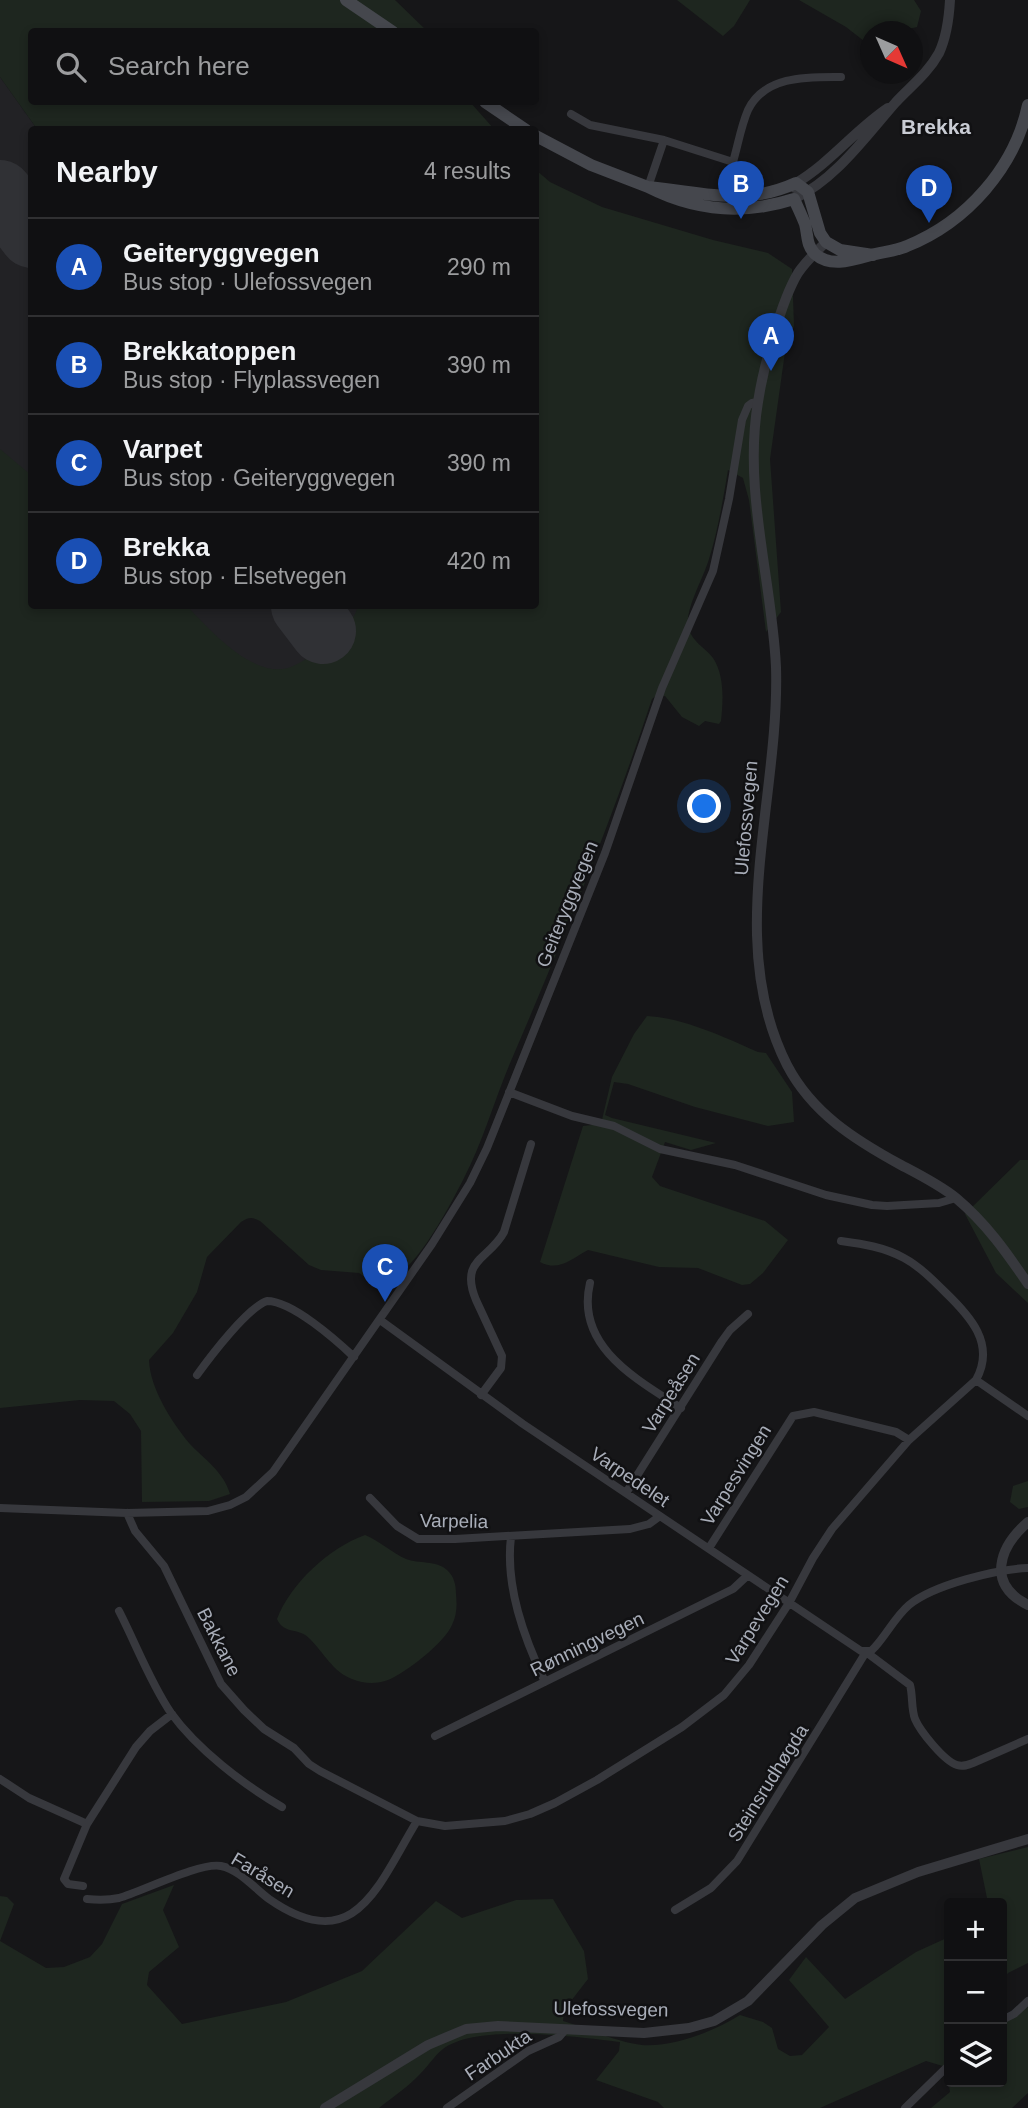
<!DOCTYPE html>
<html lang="en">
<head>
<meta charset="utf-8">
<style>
  :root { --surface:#101012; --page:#19191b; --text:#f1f3f6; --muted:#9c9d9f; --line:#303032; --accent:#0f766e }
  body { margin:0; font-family:Arial,sans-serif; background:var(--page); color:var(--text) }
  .controls { position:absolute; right:21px; bottom:21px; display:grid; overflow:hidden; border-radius:7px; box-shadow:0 4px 10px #0003 }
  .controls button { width:63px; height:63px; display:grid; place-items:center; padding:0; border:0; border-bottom:2px solid var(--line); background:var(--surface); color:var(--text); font:35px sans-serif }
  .compass { position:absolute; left:860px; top:21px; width:63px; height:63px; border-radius:50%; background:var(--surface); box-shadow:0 4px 10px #0003; rotate:135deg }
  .you { position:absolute; left:705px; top:807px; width:24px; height:24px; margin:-18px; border:5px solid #fff; border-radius:50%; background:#1a73e8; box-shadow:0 0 0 10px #1a73e833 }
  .badge { display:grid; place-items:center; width:46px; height:46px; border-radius:50%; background:var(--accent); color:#fff; font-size:23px; font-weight:700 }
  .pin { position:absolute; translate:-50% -58px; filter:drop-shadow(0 2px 4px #0008) }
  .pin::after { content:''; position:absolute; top:37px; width:24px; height:21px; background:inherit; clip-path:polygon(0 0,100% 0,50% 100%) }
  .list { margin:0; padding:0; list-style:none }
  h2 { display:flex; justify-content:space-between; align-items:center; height:91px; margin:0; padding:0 28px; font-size:30px }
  h2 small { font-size:23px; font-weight:400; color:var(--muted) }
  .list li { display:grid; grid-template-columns:46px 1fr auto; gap:21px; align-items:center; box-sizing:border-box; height:98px; padding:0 28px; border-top:2px solid var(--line) }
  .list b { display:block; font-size:26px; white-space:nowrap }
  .list p { margin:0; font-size:23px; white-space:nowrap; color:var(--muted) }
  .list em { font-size:23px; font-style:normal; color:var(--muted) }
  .icon { flex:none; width:38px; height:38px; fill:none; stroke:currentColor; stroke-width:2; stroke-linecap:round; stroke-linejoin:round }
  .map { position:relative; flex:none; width:1028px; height:2108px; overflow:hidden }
  .search { position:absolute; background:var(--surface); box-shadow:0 4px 10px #0003; left:28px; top:28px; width:511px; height:77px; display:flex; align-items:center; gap:18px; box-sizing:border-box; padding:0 24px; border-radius:7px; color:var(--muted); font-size:26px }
  .panel { position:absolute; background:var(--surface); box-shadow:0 4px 10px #0003; left:28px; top:126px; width:511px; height:483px; border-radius:7px }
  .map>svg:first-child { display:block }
  .built { fill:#222225 }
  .green { fill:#1e261f }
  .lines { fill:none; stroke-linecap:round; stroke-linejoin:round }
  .taxiway { stroke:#303135; stroke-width:26 }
  .runway { stroke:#303135; stroke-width:66 }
  .minor { stroke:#37383d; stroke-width:8 }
  .tertiary { stroke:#37383d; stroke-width:10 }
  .secondary { stroke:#45474d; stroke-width:12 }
  .labels { text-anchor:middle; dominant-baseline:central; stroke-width:5; stroke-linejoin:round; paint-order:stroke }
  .street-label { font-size:19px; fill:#a8adb8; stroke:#111113 }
  .neighbourhood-label { font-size:21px; font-weight:bold; fill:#c9ccd4; stroke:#111113 }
</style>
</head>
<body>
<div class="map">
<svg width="1028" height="2108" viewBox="0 0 1028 2108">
  <rect width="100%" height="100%" fill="#161618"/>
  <path class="built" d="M 0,77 L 37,129 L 32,130 L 31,533 L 0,501 Z
    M 103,606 L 367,606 L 310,697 Z"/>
  <path class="green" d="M 0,0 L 395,0 L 427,31 L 32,32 L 32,102 L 470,102 L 494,129 L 37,129 L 0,77 Z
    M 677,0 L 750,0 L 734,26 L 723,36 Z
    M 799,0 L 914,0 L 921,11 L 917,27 L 900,31 L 870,32 L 870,40 L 864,41 L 846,27 Z
    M 536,170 L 550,182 L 602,207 L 713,240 L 768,253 L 792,269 L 794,326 L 786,345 L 770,459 L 781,612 L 766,632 L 749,500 L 743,478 L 728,470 C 723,500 718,530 709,559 C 704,577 686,607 688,625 C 690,641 705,647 713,658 C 725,676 723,702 721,721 L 719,724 L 705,721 L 699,726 L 682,717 L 665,696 L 657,695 L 652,699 C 611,823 562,942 511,1061 C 494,1101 483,1142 463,1180 C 447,1211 413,1277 379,1286 L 359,1273 L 321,1270 L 309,1265 L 260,1221 C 252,1217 249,1217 241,1222 L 207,1257 L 197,1292 L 173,1333 L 149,1360 C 150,1388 171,1421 189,1443 C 204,1459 224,1472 230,1494 L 209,1501 L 142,1502 L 141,1431 L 130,1414 L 114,1401 L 80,1400 L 0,1408 L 0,449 L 31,475 L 32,606 L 187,606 C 209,629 252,678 288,668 C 299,665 311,655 321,649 C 337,640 353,624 358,606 L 536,606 Z
    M 647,1016 C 684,1018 724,1037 758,1052 L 766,1053 L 792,1092 L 794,1122 L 768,1126 L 695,1107 L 628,1084 L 614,1082 L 605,1115 L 612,1118 L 716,1143 L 691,1150 L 665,1142 L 652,1177 L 660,1186 L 765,1221 L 788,1240 L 763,1273 L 750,1284 L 742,1285 L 698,1268 L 659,1267 L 588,1250 C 571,1259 559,1272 540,1262 L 583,1126 L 601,1124 L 612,1077 L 634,1034 Z
    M 1020,1160 L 1028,1160 L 1028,1303 L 996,1273 L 965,1214 Z
    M 1028,1481 L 1028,1507 L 1019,1509 L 1010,1502 L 1013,1486 Z
    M 365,1535 C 380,1541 392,1553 406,1559 C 419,1564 436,1560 447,1570 C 454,1576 456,1585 456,1594 C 457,1605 457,1615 452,1625 C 445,1642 406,1673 388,1680 C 377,1684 364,1684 352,1679 C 333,1672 324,1653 310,1639 C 299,1627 284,1635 277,1619 C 291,1583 329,1548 365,1535 Z
    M 1028,1847 L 1028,1963 L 1008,1973 L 1002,1981 L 1002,1903 L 988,1903 L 979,1859 Z
    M 174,1885 L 163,1910 L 179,1947 L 149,1972 L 147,1985 L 182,2024 L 286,2002 L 362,1971 L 436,1901 L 462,1918 L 516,1900 L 553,1899 L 584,1951 L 588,1979 L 564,2010 L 563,2021 C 586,2028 620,2043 642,2045 C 675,2047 712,2032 740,2015 L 763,2022 L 772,2028 L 778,2049 L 790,2056 L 802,2055 L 829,2027 L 789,1980 L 806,1957 L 845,1999 L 916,1952 L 949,1937 L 949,2082 L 1002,2082 L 1002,2023 L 1028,2007 L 1028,2093 L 1012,2108 L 931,2108 L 950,2092 L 946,2067 L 926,2061 L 820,2108 L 664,2108 L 658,2102 L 596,2080 L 619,2051 L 620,2042 C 578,2037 478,2023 443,2049 C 435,2055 428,2066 421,2073 C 409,2086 393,2097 379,2108 L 0,2108 L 0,1896 L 7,1897 L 14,1904 L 0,1941 L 46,1968 L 64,1967 L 90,1957 L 102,1944 L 122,1904 Z"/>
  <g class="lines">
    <path class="taxiway" d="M 290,606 C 293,610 297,617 301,621 C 314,631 326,618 325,606"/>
    <path class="runway" d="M 0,193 L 32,235
      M 304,606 L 323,631"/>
    <path class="minor" d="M 571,114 L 590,125 L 664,140 L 733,162 C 738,145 741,126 748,110 C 765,75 809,77 841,77
      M 648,187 L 664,140
      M 509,1092 L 572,1116 L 614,1126 L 660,1149 L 735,1165 L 826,1195 L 872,1205 L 887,1206 L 939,1203 L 956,1198
      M 590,1283 C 575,1346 636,1379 681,1408
      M 380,1320 L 523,1424 L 861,1651 L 871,1651 L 875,1647 C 887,1634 895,1617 909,1605 C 933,1585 997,1569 1028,1568
      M 197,1375 C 210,1357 247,1308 267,1301 C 292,1301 336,1340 354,1357
      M 976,1380 L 1028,1416
      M 481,1395 L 501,1368 L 502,1356 L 476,1300 C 459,1259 489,1260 504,1232 L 531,1144
      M 626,1493 L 722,1341 L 730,1330 L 748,1314
      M 370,1498 L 397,1526 L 418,1539 L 455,1539 L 630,1529 L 649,1524 L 660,1516
      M 0,1508 L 127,1513 L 208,1511 L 230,1505 L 246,1497 L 273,1472 L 432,1244 L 470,1183 L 487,1148 L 605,853 L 662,688 L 713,571 L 729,499 L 742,420 L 748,406 L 752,403 L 758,402
      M 127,1513 L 135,1531 L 164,1566 L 221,1684 L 244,1710 L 264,1729 L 294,1748 L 309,1764 L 320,1771 L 417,1821 L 445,1826 L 505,1821 L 530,1814 L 555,1803 L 597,1780 L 682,1727 L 724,1695 L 749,1665 L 789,1603 L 813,1558 L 832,1529 L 909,1440 L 976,1380 C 996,1344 970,1316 945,1292 C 933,1280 919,1266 904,1258 C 884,1247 863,1244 841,1241
      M 511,1537 C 505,1586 524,1638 545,1682
      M 709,1548 L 793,1416 L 814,1412 L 896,1432 L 909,1440
      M 119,1611 C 136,1644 150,1682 171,1713 C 197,1749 244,1785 282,1807
      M 435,1736 L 733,1589 L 748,1575
      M 0,1779 L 29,1798 L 87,1824
      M 83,1886 L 68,1884 L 64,1879 L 87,1824 L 136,1747 L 150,1731 L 172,1714
      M 87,1899 C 98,1900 109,1900 119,1898 C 143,1891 200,1862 221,1866 C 240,1870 254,1888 269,1899 C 355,1959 378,1885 417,1821
      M 675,1910 L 711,1888 L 737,1861 L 866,1652 L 910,1685 C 913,1696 911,1708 915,1719 C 920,1731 944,1761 957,1765 C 963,1767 968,1765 973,1763 L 1028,1739
      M 1002,2020 L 1014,2014 L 1028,2001
      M 447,2108 L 528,2051 L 559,2037 L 566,2029
      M 905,2108 L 949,2065"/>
    <path class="tertiary" d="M 795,188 L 796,183 C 830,163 855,130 888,108
      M 794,199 C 836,179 866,136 896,102 C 911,86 928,73 939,53 C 947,36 949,18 950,0
      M 826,242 C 816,252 806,261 798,273 C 781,301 763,369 758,402 C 743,491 772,580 776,667 C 780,798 724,941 787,1065 C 812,1113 855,1140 901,1165 C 920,1175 940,1185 956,1198 C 986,1223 1007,1253 1028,1284
      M 1028,1522 C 999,1547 986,1584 1028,1605
      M 325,2108 L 428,2045 L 466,2029 L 498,2026 L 644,2033 L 689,2028 L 714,2021 L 748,2001 L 822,1925 L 855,1898 L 918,1872 L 1028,1839"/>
    <path class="secondary" d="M 346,0 L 393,32
      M 485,102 L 526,130
      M 536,136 L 591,165 L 648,187
      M 873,255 L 840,250 L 826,242 L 820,233 L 808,192 L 796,183 C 743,207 703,192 648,187 C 695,211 744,215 794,199 C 798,208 802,216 805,224 C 808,235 806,245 815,254 C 831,268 853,260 871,255 C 883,252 896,251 907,246 C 967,222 1015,167 1028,105"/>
  </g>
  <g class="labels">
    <g class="street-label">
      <text transform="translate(746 818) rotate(-85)">Ulefossvegen</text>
      <text transform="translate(567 904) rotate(-68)">Geiteryggvegen</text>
      <text transform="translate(671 1393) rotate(-58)">Varpeåsen</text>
      <text transform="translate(736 1475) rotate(-58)">Varpesvingen</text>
      <text transform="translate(630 1477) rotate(34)">Varpedelet</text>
      <text transform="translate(454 1521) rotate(1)">Varpelia</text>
      <text transform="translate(757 1620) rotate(-58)">Varpevegen</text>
      <text transform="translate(219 1642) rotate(63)">Bakkane</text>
      <text transform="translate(587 1644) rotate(-26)">Rønningvegen</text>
      <text transform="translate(768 1783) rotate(-58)">Steinsrudhøgda</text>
      <text transform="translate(263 1875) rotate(31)">Faråsen</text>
      <text transform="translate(611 2009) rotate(1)">Ulefossvegen</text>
      <text transform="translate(498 2055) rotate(-34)">Farbukta</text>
    </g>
    <g class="neighbourhood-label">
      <text x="936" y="126">Brekka</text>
    </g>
  </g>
</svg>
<div class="controls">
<button>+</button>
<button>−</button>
<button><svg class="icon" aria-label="layers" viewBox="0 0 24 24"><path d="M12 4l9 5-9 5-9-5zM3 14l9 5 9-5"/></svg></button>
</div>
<svg class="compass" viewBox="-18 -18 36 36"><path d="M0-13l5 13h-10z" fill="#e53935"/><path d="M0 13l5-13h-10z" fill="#9c9d9f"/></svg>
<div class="you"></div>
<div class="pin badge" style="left:771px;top:371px;background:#1a4fb4">A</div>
<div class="pin badge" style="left:741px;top:219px;background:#1a4fb4">B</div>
<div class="pin badge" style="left:385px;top:1302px;background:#1a4fb4">C</div>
<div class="pin badge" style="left:929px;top:223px;background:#1a4fb4">D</div>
<div class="search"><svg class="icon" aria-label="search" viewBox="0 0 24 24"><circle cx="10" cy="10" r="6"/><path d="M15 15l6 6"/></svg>Search here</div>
<section class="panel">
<h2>Nearby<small>4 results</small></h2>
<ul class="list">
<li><span class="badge" style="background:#1a4fb4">A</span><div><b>Geiteryggvegen</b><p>Bus stop · Ulefossvegen</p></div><em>290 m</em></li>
<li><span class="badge" style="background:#1a4fb4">B</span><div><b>Brekkatoppen</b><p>Bus stop · Flyplassvegen</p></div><em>390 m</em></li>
<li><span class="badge" style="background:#1a4fb4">C</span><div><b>Varpet</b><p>Bus stop · Geiteryggvegen</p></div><em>390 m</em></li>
<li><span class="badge" style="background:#1a4fb4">D</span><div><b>Brekka</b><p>Bus stop · Elsetvegen</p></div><em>420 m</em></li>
</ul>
</section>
</div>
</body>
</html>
